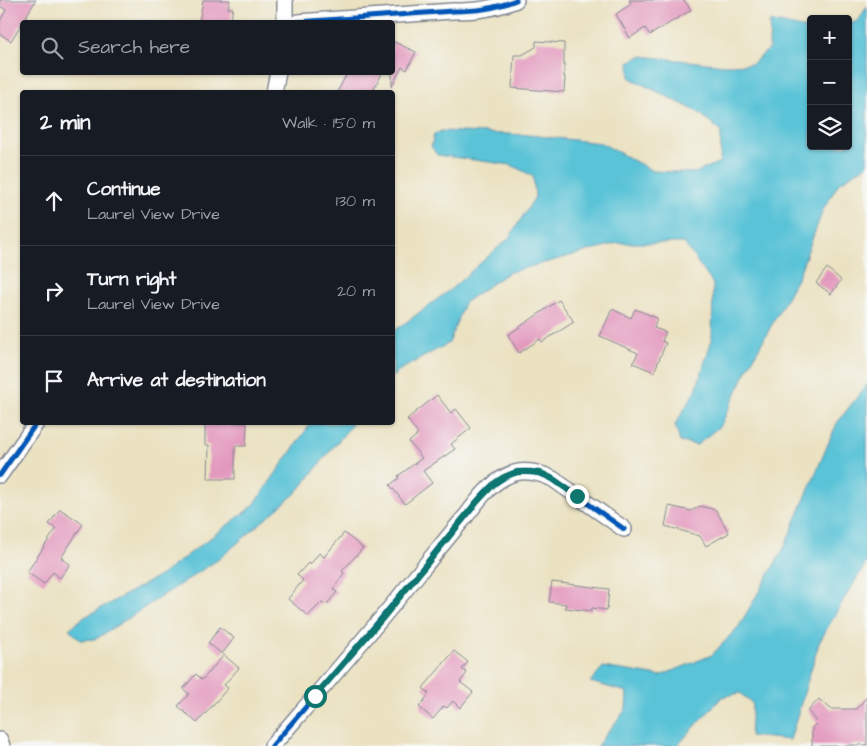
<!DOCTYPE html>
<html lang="en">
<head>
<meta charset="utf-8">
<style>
  :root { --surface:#171b24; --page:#20242c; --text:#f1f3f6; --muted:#9ea1a6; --line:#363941 }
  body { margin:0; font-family:"Architects Daughter",sans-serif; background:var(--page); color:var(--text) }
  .controls { position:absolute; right:15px; top:15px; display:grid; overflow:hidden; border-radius:5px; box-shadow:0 1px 4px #0004 }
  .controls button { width:45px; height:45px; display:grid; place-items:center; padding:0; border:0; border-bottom:1px solid var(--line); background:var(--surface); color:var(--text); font:25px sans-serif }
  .stop { position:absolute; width:15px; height:15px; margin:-11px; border:4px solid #0f766e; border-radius:50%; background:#fff }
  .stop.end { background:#0f766e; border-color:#fff; box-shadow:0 1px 5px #0008 }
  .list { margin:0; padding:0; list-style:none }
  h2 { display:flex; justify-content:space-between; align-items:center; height:65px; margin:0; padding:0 20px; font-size:21px }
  h2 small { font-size:16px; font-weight:400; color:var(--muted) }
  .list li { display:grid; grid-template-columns:32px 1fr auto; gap:15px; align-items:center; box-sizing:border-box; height:90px; padding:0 20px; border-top:1px solid var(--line) }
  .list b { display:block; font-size:19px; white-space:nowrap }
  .list p { margin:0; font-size:16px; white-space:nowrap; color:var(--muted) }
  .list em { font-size:16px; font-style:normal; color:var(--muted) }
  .icon { flex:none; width:28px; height:28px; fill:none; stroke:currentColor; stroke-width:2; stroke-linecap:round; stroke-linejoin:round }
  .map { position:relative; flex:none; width:867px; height:746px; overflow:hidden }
  .search { position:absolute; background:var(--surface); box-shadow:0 1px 4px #0004; left:20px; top:20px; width:375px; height:55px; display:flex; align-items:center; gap:12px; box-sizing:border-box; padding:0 18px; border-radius:5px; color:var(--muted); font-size:19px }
  .panel { position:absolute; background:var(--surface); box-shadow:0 1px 4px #0004; left:20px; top:90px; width:375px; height:335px; border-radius:5px }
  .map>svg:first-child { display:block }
  .water { fill:#5ac3d7; stroke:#3a799a }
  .building { fill:#e399be }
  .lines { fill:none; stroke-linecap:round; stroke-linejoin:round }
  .street-casing { stroke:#838890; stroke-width:18 }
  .street { stroke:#fff; stroke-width:15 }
  .cycleway-casing { stroke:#f6f6f2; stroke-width:8 }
  .cycleway { stroke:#0057b8; stroke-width:5 }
  .route { stroke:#0f766e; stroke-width:6 }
</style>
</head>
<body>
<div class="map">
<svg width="867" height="746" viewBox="0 0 867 746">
  <rect width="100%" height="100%" fill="#f6f6f2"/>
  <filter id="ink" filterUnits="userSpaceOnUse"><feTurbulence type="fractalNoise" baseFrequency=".02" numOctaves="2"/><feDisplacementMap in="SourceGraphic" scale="10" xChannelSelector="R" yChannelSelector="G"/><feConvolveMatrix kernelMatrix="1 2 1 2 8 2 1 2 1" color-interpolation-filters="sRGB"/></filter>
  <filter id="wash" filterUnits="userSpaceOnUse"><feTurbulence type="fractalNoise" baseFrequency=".0096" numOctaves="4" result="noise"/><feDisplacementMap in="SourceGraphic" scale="20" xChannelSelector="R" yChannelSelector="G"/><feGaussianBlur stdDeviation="1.12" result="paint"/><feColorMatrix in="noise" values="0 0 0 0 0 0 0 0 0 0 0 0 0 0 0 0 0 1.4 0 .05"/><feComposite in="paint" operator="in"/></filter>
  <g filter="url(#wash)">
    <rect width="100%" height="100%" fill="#ebe2c2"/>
    <path class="water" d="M 867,6 L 867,165 L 839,183 L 823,210 L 798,277 L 747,370 L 721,425 L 697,445 L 680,442 L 675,425 L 696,390 L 712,339 L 713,284 L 684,243 L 618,243 L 507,273 L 464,303 L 449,343 L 398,371 L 393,377 L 393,332 L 451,289 L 509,238 L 535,197 L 533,176 L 511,165 L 437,155 L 431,146 L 434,135 L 441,131 L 529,135 L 601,143 L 653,171 L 695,173 L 720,162 L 721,131 L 698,112 L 630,78 L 629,62 L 641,56 L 725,65 L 752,64 L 769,49 L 770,21 L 811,30 L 811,146 L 848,146 L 848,25 L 859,20 Z
      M 867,384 L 867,562 L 841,604 L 819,643 L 790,740 L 750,736 L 752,703 L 740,693 L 722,697 L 677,746 L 597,746 L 626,709 L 627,692 L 590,682 L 603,667 L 660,676 L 712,655 L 739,626 L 783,550 L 837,423 Z
      M 311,423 L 353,423 L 297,492 L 219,559 L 96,639 L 80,640 L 69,629 L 83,618 L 161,575 L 253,506 Z"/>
    <g id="blocks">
      <path class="building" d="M 0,0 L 36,0 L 11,41 L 0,34 L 0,21 L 6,10 L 0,6 Z
        M 203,0 L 230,0 L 228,8 L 233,8 L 230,22 L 199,22 Z
        M 629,0 L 684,0 L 691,10 L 650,35 L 645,28 L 630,38 L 616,14 L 631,4 Z
        M 392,41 L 416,52 L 407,70 L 402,67 L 392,86 Z
        M 536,41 L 564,43 L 564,77 L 565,77 L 564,92 L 512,88 L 514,55 L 522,55 L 536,47 Z
        M 348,72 L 383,72 L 372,92 L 337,92 Z
        M 827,268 L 841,280 L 831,294 L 816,283 Z
        M 559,300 L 574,322 L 542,342 L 540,339 L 519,353 L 508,335 Z
        M 612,309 L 631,318 L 635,309 L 657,318 L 654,328 L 666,332 L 662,341 L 666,343 L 654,372 L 633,363 L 638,353 L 600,336 Z
        M 437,395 L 451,413 L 456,409 L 471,428 L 451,444 L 455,449 L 423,471 L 432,483 L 405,504 L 390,485 L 399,478 L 398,476 L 422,458 L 409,442 L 418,434 L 407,419 Z
        M 205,422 L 247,423 L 246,446 L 235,446 L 235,479 L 208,479 L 209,445 L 205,445 Z
        M 669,506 L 691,511 L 700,506 L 716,510 L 729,533 L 706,546 L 700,536 L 665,526 Z
        M 60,509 L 83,524 L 61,558 L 70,564 L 60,578 L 53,572 L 44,584 L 27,572 L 56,529 L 49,524 Z
        M 344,533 L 363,548 L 342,571 L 344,573 L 333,589 L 337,592 L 326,605 L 322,602 L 308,616 L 288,599 L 303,580 L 297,575 L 308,563 L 310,565 L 319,553 L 324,557 Z
        M 552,582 L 609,589 L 607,610 L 592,608 L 591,611 L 565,608 L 566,604 L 549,602 Z
        M 220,627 L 234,638 L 222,654 L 208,643 Z
        M 454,651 L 468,662 L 462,669 L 467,673 L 460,682 L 473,692 L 460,708 L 453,701 L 447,708 L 444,706 L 433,719 L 419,707 L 429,694 L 423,688 Z
        M 224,655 L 239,668 L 224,685 L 228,688 L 197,723 L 178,706 L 189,694 L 183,689 L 196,674 L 202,680 Z
        M 867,697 L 867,745 L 850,745 L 850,746 L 812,746 L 812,728 L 817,723 L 808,711 L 819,699 L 831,709 L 856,709 Z"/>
    </g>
  </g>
  <g filter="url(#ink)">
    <use href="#blocks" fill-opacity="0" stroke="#838890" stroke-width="1"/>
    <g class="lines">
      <defs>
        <path id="street" d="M 285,22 L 285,0
          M 298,22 L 453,11 C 477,11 493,9 516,0
          M 274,92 L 278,72
          M 0,475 L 37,422
          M 0,740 L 2,746
          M 272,746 C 323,687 374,629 422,569 C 437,551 451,533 466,516 C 476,503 488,486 503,478 C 519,468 537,471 553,479 L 624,529"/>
      </defs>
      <use href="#street" class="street-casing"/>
      <use href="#street" class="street"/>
      <defs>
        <path id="cycleway" d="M 298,22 L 453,11 C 477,11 493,9 516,0
          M 0,475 L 37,422
          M 272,746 C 323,687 374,629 422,569 C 437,551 451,533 466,516 C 476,503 488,486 503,478 C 519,468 537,471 553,479 L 624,529"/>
      </defs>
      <use href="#cycleway" class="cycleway-casing"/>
      <use href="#cycleway" class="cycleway"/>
    </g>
  </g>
  <g class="lines" filter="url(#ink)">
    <path class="route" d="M 315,696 L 381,620 L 476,503 L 495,483 L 504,477 L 517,472 L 530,472 L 541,473 L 553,479 L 577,496"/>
  </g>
</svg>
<div class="controls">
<button>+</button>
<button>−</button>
<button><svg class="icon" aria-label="layers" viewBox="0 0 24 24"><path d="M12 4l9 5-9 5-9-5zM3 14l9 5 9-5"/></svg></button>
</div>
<div class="stop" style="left:315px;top:696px"></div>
<div class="stop end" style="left:577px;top:496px"></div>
<div class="search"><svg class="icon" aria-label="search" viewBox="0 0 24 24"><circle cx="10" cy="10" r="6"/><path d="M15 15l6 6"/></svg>Search here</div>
<section class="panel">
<h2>2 min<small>Walk · 150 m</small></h2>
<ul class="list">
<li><svg class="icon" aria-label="ahead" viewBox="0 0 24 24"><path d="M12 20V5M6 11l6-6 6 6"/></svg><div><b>Continue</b><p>Laurel View Drive</p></div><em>130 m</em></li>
<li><svg class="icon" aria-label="right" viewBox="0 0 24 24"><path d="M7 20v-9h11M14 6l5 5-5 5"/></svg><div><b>Turn right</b><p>Laurel View Drive</p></div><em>20 m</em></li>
<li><svg class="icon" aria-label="arrive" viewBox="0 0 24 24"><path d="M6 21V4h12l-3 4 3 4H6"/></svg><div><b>Arrive at destination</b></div></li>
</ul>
</section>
</div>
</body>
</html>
